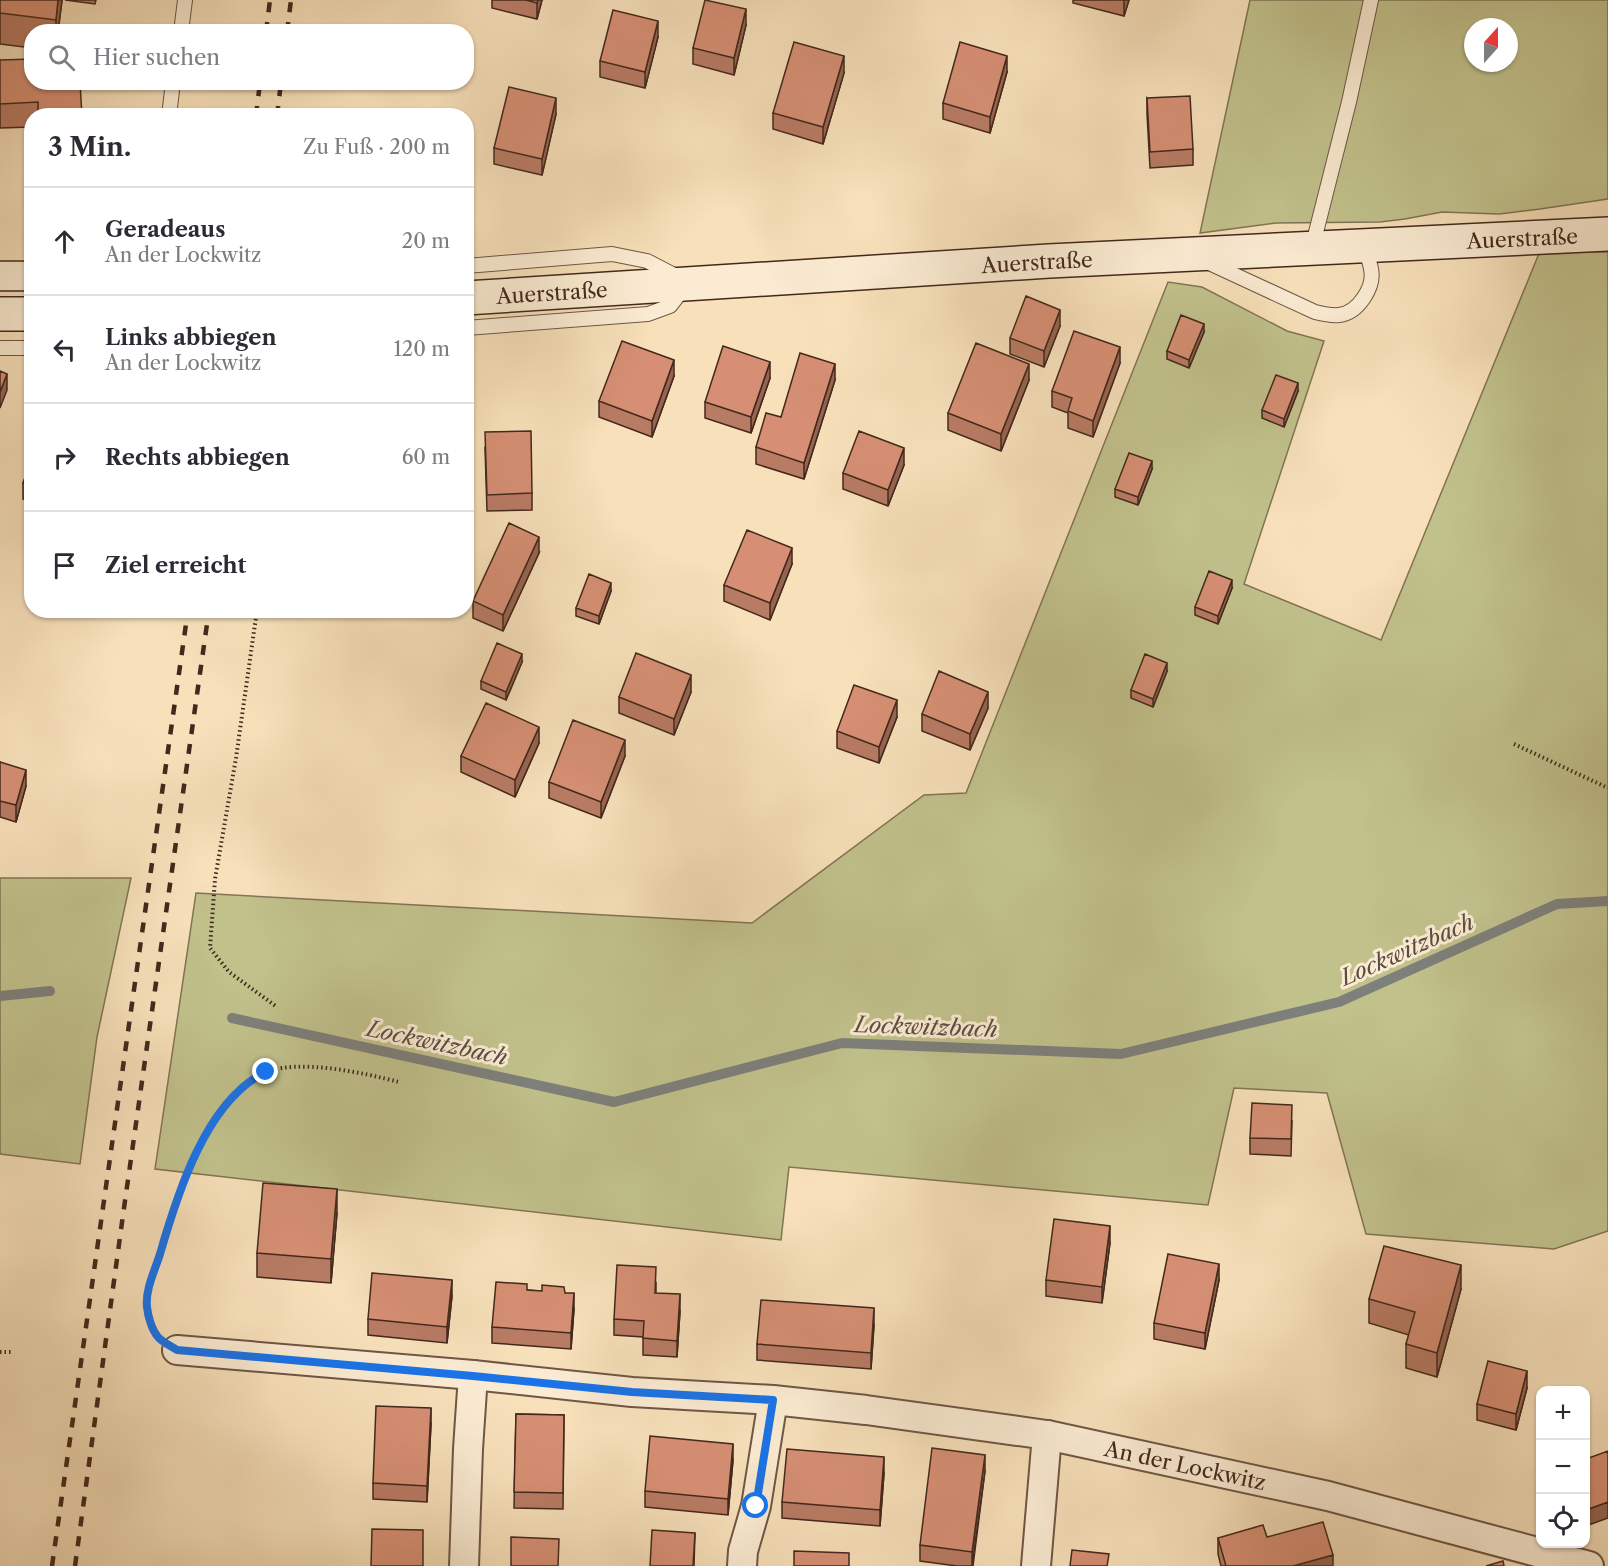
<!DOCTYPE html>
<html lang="de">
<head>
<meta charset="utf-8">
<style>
  :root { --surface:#fff; --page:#f2f2f3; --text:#2b2b33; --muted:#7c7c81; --line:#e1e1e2 }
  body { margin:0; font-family:"Libre Caslon Text",serif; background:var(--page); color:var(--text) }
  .controls { position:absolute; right:18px; bottom:18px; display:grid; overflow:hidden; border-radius:12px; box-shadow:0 2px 4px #0004 }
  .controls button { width:54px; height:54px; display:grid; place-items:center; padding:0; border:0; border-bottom:2px solid var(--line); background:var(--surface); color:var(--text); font:30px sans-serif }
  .compass { position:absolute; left:1464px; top:18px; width:54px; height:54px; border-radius:50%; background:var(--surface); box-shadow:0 2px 4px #0004; rotate:21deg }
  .stop { position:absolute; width:18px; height:18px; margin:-14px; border:4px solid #1a73e8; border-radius:50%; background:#fff }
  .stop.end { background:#1a73e8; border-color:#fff; box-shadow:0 2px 6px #0008 }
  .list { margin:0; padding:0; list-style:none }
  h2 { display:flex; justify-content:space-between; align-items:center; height:78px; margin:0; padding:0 24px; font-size:26px }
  h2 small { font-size:20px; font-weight:400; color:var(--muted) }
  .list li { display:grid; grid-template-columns:39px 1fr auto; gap:18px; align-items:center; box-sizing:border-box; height:108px; padding:0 24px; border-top:2px solid var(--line) }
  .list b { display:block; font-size:22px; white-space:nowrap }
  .list p { margin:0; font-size:20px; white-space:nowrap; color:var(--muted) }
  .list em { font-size:20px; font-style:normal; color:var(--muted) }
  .icon { flex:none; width:33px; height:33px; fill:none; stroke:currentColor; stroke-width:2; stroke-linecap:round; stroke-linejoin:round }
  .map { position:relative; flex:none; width:1608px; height:1566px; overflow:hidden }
  .search { position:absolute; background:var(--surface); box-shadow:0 2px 4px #0004; left:24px; top:24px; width:450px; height:66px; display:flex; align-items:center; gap:15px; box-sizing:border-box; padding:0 21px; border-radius:24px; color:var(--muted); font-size:22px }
  .panel { position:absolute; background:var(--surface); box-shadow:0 2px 4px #0004; left:24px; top:108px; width:450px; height:510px; border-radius:24px }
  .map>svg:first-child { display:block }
  .green { fill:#c1c18c; stroke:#827454; stroke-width:1.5; fill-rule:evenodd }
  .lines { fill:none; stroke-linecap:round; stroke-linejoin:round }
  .stream { stroke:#7d807b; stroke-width:10 }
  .lane-casing { stroke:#705644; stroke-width:16 }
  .street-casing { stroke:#705644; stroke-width:32 }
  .secondary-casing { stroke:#43281c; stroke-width:36 }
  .path { stroke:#43281c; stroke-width:4; stroke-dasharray:1.5 3; stroke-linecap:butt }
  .lane { stroke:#faebd2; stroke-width:14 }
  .street { stroke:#faebd2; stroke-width:28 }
  .secondary { stroke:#faebd2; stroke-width:33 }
  .rail { stroke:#43281c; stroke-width:4.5; stroke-dasharray:10 10; stroke-linecap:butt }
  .wall { fill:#b87b64; stroke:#43281c; stroke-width:1.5 }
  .shaded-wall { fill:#966451; stroke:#43281c; stroke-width:1.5 }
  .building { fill:#d68f74; stroke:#43281c; stroke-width:1.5 }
  .route { stroke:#1a73e8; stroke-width:8 }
  .labels { text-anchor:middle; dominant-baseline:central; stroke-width:6; stroke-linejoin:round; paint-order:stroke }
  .street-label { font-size:21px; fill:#43281c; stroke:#faebd2 }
  .water-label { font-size:22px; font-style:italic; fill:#5b4c44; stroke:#faebd2 }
</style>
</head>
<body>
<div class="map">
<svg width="1608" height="1566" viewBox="0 0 1608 1566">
  <rect width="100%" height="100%" fill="#f7e0ba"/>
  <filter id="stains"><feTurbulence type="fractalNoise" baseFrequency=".00333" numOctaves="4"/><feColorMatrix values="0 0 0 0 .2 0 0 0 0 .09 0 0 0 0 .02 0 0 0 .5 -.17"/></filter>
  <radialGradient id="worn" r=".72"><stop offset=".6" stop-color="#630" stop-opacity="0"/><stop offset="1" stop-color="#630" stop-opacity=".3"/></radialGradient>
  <path class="green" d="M 1250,0 L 1608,0 L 1608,199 L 1540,209 L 1499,214 L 1442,212 L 1405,219 L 1380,222 L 1276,223 L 1200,233 ZM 1473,27 L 1509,27 L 1509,63 L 1473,63 Z
    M 1540,251 L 1608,252 L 1608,1231 L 1554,1249 L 1366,1234 L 1327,1093 L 1234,1088 L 1208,1205 L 789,1167 L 781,1240 L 155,1169 L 196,893 L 752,923 L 924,795 L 966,793 L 1168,282 L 1202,287 L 1287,331 L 1324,341 L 1244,584 L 1381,640 Z
    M 0,878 L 131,878 L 97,1037 L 80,1164 L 0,1154 Z"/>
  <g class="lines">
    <path class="stream" d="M 0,996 L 50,991
      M 232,1018 L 614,1102 L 842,1043 L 1121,1054 L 1339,1002 L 1557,904 L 1608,901"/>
    <defs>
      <path id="lane" d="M 181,32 L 185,0
        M 169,116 L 173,82
        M 1312,248 L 1349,102 L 1371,0
        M 1207,262 L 1315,312 C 1323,314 1331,316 1339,315 C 1358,313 1375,287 1371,269 C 1370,261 1366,254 1363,246
        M 466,266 L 612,254 L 647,261 L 678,277
        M 466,328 L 648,314 L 670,306 L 684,288
        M 0,348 L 32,348"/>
      <g id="street">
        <path d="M 0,276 L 32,276"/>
        <path id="s1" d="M 177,1350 L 473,1375 L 632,1392 L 773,1400 L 866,1410 L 1047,1435 L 1328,1496 L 1589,1566"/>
        <path d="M 464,1566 L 468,1449 L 473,1375"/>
        <path d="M 742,1566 L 743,1551 L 756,1506 L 773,1400"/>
        <path d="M 1036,1566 L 1047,1435"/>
      </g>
      <g id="secondary">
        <path id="s2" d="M 466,298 L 1049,261 L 1608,234"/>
        <path d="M 0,314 L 32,314"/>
      </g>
    </defs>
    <use href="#lane" class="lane-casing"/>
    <use href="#street" class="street-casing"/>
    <use href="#secondary" class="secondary-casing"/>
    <path class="path" d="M 257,610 L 236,758 L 215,879 L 210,948 L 229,972 L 277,1007
      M 1514,744 L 1608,788
      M 154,1330 C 139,1303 153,1277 161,1251 C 176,1198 210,1096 264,1073 C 298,1058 364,1073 399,1082
      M 0,1352 L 13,1352"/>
    <use href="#lane" class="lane"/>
    <use href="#street" class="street"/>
    <use href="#secondary" class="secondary"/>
    <path class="rail" d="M 266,32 L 270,0
      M 287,32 L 291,0
      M 256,116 L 260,82
      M 277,116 L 281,82
      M 52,1566 L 188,610
      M 75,1566 L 123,1215 L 209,610"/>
  </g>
  <path class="wall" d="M 0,0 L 62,0 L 58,32 L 32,32 L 32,48 L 0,44 Z
    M 65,0 L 96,0 L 95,4 Z
    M 492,0 L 542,0 L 537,19 L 492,8 Z
    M 1073,0 L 1129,0 L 1124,16 L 1073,3 Z
    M 746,25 L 734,75 L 693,64 L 693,48 Z
    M 658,37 L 645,88 L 600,77 L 600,61 Z
    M 0,60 L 82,116 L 32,116 L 32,127 L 0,128 Z
    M 1007,72 L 990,133 L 943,119 L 943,103 Z
    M 844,73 L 823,144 L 773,129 L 773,113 Z
    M 1147,98 L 1193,149 L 1193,165 L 1150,168 L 1147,114 Z
    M 556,114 L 542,175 L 494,164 L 494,148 Z
    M 1060,326 L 1044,367 L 1010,354 L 1010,338 Z
    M 1204,332 L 1189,368 L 1167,359 L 1167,351 Z
    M 1120,363 L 1093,437 L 1068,428 L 1068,413 L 1052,407 L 1052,391 Z
    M 674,376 L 652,437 L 599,417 L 599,401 Z
    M 770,378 L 751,433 L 705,418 L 705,402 Z
    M 835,380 L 804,479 L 756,464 L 756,447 L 781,417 Z
    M 1029,380 L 1001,451 L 948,430 L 948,413 Z
    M 1298,391 L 1284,427 L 1262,418 L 1262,410 Z
    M 485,448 L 532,493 L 532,510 L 487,511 Z
    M 32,460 L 32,503 L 23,499 L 23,483 Z
    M 904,465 L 888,506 L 843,489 L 843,473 Z
    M 1152,469 L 1138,505 L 1115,497 L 1115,489 Z
    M 539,553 L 503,631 L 473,618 L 473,601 Z
    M 792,564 L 770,620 L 724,601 L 724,585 Z
    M 1232,588 L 1218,624 L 1195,615 L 1195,607 Z
    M 611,591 L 599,624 L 576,616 L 576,608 Z
    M 522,662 L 506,700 L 481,689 L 481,681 Z
    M 1167,671 L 1153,707 L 1131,698 L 1131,690 Z
    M 691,692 L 674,735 L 619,713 L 619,697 Z
    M 988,708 L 970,750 L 922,731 L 922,714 Z
    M 897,717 L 879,763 L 837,748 L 837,731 Z
    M 539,743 L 515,797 L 461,772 L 461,756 Z
    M 625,756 L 601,818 L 549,798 L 549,782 Z
    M 0,762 L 26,786 L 16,822 L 0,817 Z
    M 1292,1121 L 1291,1156 L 1250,1154 L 1250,1138 Z
    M 337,1213 L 331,1283 L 257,1277 L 257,1253 Z
    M 1110,1243 L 1102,1303 L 1046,1296 L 1046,1280 Z
    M 1219,1280 L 1205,1349 L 1154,1339 L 1154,1323 Z
    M 656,1283 L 656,1293 L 680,1311 L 677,1357 L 643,1355 L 643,1337 L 614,1335 L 614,1319 Z
    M 1461,1289 L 1437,1377 L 1406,1368 L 1406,1344 L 1409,1335 L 1369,1323 L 1369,1299 Z
    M 527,1290 L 565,1293 L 574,1309 L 571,1349 L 492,1343 L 492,1327 Z
    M 452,1296 L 447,1343 L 368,1335 L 368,1319 Z
    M 874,1325 L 871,1369 L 757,1360 L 757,1344 Z
    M 1527,1388 L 1516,1430 L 1477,1420 L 1477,1404 Z
    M 516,1414 L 564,1415 L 563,1509 L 514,1508 Z
    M 431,1424 L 427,1502 L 373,1499 L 373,1483 Z
    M 733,1460 L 728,1515 L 645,1507 L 645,1491 Z
    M 985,1471 L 973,1566 L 957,1566 L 920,1561 L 920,1545 Z
    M 884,1473 L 880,1526 L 782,1518 L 782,1502 Z
    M 1267,1537 L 1333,1566 L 1221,1566 L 1218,1554 L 1218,1538 Z"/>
  <path class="shaded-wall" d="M 58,0 L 62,0 L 58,32 L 56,32 L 56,20 Z
    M 538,0 L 542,0 L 537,19 L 537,3 Z
    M 1124,0 L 1129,0 L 1124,16 Z
    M 746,9 L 746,25 L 734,75 L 734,58 Z
    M 658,21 L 658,37 L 645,88 L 645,72 Z
    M 844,56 L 844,73 L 823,144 L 823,127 Z
    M 1007,56 L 1007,72 L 990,133 L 990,117 Z
    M 556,98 L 556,114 L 542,175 L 542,159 Z
    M 1060,310 L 1060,326 L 1044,367 L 1044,351 Z
    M 1204,324 L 1204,332 L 1189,368 L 1189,360 Z
    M 1120,347 L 1120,363 L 1093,437 L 1093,421 Z
    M 674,360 L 674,376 L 652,437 L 652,421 Z
    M 770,362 L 770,378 L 751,433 L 751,417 Z
    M 835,364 L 835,380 L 804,479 L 804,463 Z
    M 1029,364 L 1029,380 L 1001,451 L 1001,434 Z
    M 7,374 L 7,390 L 0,408 L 0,392 Z
    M 1298,383 L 1298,391 L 1284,427 L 1284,419 Z
    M 904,448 L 904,465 L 888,506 L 888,490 Z
    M 1152,461 L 1152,469 L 1138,505 L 1138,497 Z
    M 539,537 L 539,553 L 503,631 L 503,615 Z
    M 792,548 L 792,564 L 770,620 L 770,603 Z
    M 1232,580 L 1232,588 L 1218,624 L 1218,616 Z
    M 611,583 L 611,591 L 599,624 L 599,616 Z
    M 522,654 L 522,662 L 506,700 L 506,692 Z
    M 1167,663 L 1167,671 L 1153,707 L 1153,699 Z
    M 691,675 L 691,692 L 674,735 L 674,719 Z
    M 988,692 L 988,708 L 970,750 L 970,734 Z
    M 897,700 L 897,717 L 879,763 L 879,747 Z
    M 539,727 L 539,743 L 515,797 L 515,780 Z
    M 625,740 L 625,756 L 601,818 L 601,802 Z
    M 26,770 L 26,786 L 16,822 L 16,805 Z
    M 337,1189 L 337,1213 L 331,1283 L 331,1259 Z
    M 1110,1226 L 1110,1243 L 1102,1303 L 1102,1287 Z
    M 1219,1264 L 1219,1280 L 1205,1349 L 1205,1333 Z
    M 1461,1265 L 1461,1289 L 1437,1377 L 1437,1353 Z
    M 452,1280 L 452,1296 L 447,1343 L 447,1327 Z
    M 574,1293 L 574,1309 L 571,1349 L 571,1333 Z
    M 680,1294 L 680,1311 L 677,1357 L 677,1341 Z
    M 874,1308 L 874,1325 L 871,1369 L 871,1353 Z
    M 1527,1371 L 1527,1388 L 1516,1430 L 1516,1414 Z
    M 431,1408 L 431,1424 L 427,1502 L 427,1486 Z
    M 733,1444 L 733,1460 L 728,1515 L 728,1499 Z
    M 985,1455 L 985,1471 L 972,1566 L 972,1552 Z
    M 884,1457 L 884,1473 L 880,1526 L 880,1510 Z
    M 1608,1502 L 1608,1518 L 1586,1526 L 1586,1510 Z
    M 695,1533 L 694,1566 L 693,1566 Z
    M 1333,1555 L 1333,1566 L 1293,1566 Z"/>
  <path class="building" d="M 0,0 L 58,0 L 56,20 L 0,13 Z
    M 526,0 L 538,0 L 537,3 Z
    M 705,0 L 746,9 L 734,58 L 693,48 Z
    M 613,10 L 658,21 L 645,72 L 600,61 Z
    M 794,42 L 844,56 L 823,127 L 773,113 Z
    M 960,42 L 1007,56 L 990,117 L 943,103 Z
    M 32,59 L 32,82 L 80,82 L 82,116 L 38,116 L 38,102 L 0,104 L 0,60 Z
    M 509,87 L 556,98 L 542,159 L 494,148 Z
    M 1190,96 L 1193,149 L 1150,152 L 1147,98 Z
    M 1026,296 L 1060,310 L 1044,351 L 1010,338 Z
    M 1181,315 L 1204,324 L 1189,360 L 1167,351 Z
    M 1074,331 L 1120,347 L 1093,421 L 1068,411 L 1072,398 L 1052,391 Z
    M 622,341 L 674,360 L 652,421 L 599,401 Z
    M 976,343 L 1029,364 L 1001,434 L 948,413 Z
    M 723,346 L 770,362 L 751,417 L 705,402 Z
    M 800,353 L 835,364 L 804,463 L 756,447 L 766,413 L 781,417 Z
    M 0,371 L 7,374 L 0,392 Z
    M 1276,375 L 1298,383 L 1284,419 L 1262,410 Z
    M 531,431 L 532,493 L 487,495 L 485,432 Z
    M 859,431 L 904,448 L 888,490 L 843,473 Z
    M 1129,453 L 1152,461 L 1138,497 L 1115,489 Z
    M 32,460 L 32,486 L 23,483 Z
    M 509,523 L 539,537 L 503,615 L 473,601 Z
    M 747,530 L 792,548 L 770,603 L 724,585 Z
    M 1209,571 L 1232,580 L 1218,616 L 1195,607 Z
    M 589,574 L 611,583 L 599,616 L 576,608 Z
    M 497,643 L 522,654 L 506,692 L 481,681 Z
    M 636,653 L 691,675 L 674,719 L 619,697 Z
    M 1145,654 L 1167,663 L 1153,699 L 1131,690 Z
    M 939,671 L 988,692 L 970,734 L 922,714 Z
    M 854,685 L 897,700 L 879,747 L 837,731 Z
    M 486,703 L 539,727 L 515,780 L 461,756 Z
    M 573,720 L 625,740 L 601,802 L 549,782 Z
    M 0,762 L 26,770 L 16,805 L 0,801 Z
    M 1252,1103 L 1292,1105 L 1291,1139 L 1250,1138 Z
    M 263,1183 L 337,1189 L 331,1259 L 257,1253 Z
    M 1054,1219 L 1110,1226 L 1102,1287 L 1046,1280 Z
    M 1384,1246 L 1461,1265 L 1437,1353 L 1406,1344 L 1415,1312 L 1369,1299 Z
    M 1168,1254 L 1219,1264 L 1205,1333 L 1154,1323 Z
    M 617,1265 L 656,1267 L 655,1293 L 680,1294 L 677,1341 L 643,1338 L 644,1321 L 614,1319 Z
    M 372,1273 L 452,1280 L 447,1327 L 368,1319 Z
    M 496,1282 L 527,1284 L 527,1290 L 542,1291 L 542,1285 L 564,1287 L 565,1293 L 574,1293 L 571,1333 L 492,1327 Z
    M 761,1300 L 874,1308 L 871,1353 L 757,1344 Z
    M 1488,1361 L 1527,1371 L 1516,1414 L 1477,1404 Z
    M 376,1406 L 431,1408 L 427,1486 L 373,1483 Z
    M 516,1414 L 564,1415 L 563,1493 L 514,1492 Z
    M 650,1436 L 733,1444 L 728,1499 L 645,1491 Z
    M 932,1448 L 985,1455 L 972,1552 L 920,1545 Z
    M 787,1449 L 884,1457 L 880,1510 L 782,1502 Z
    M 1608,1451 L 1608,1502 L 1586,1510 L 1586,1459 Z
    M 1323,1522 L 1333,1555 L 1293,1566 L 1226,1566 L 1218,1538 L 1263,1525 L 1267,1537 Z
    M 372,1529 L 423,1530 L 423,1566 L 371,1566 Z
    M 652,1530 L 695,1533 L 693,1566 L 650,1566 Z
    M 511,1537 L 559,1539 L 558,1566 L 511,1566 Z
    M 1072,1550 L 1109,1554 L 1107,1566 L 1070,1566 Z
    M 794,1551 L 849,1553 L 849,1566 L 794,1566 Z
    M 1503,1561 L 1504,1566 L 1486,1566 Z"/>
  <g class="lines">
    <path class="route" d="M 266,1072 C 206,1100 177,1195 160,1254 C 155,1270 145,1290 147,1307 C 148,1317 152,1330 158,1337 C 162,1342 171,1346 177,1350 L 473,1376 L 632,1392 L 773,1400 L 756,1506"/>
  </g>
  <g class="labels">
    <g class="street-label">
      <text stroke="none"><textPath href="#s2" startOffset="1058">Auerstraße</textPath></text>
      <text stroke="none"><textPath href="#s2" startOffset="572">Auerstraße</textPath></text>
      <text stroke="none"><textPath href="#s2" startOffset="86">Auerstraße</textPath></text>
      <text stroke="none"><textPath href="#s1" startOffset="1016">An der Lockwitz</textPath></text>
    </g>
    <g class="water-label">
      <text transform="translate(1407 950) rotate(-24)">Lockwitzbach</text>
      <text transform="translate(926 1027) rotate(2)">Lockwitzbach</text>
      <text transform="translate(437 1043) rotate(12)">Lockwitzbach</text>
    </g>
  </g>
  <rect width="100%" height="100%" filter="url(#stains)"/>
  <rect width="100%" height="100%" fill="url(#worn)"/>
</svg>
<div class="controls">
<button>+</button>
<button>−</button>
<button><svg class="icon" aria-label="locate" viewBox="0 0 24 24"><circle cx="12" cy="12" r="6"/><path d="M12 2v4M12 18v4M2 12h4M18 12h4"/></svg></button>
</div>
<svg class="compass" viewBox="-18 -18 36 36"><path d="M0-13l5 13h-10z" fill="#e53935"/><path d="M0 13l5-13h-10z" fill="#7c7c81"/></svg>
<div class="stop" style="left:756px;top:1506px"></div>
<div class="stop end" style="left:266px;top:1072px"></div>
<div class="search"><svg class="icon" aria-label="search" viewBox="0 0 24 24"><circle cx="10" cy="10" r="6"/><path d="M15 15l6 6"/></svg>Hier suchen</div>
<section class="panel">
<h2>3 Min.<small>Zu Fuß · 200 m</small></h2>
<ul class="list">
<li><svg class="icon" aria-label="ahead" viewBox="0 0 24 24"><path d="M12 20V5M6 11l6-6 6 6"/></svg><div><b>Geradeaus</b><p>An der Lockwitz</p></div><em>20 m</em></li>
<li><svg class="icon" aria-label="left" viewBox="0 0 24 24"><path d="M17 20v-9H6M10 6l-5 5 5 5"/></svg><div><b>Links abbiegen</b><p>An der Lockwitz</p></div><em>120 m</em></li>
<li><svg class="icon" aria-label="right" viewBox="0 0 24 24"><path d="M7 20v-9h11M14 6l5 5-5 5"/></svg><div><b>Rechts abbiegen</b></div><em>60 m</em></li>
<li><svg class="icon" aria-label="arrive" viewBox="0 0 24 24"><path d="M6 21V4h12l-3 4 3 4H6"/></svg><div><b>Ziel erreicht</b></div></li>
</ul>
</section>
</div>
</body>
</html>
